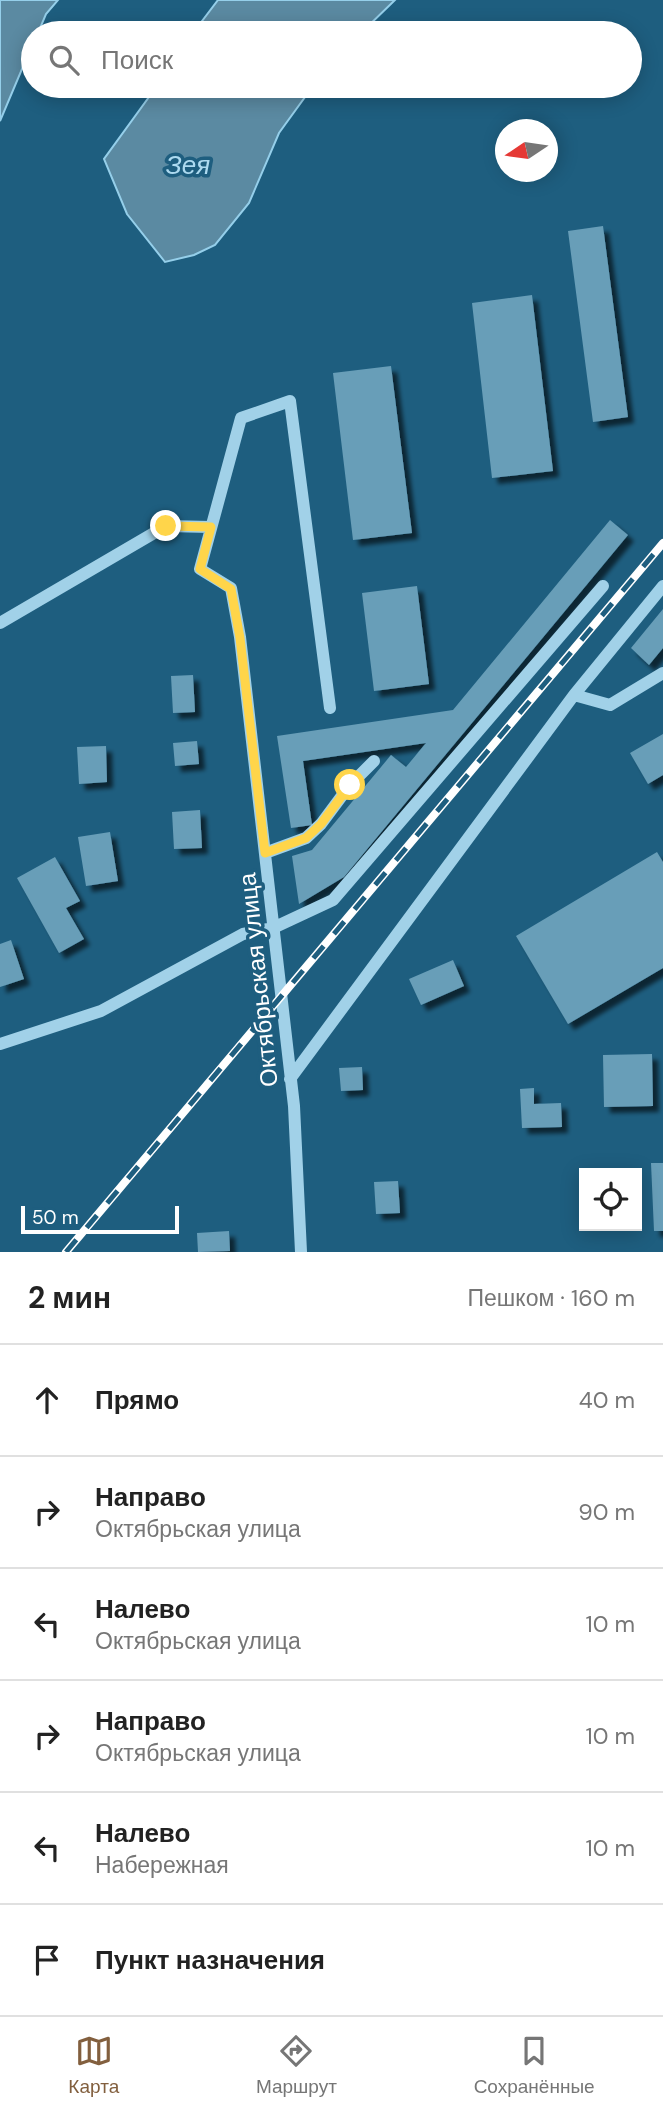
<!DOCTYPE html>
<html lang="ru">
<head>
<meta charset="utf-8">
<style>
  :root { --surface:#fff; --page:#f2f2f2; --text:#222; --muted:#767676; --line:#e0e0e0; --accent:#825f3e }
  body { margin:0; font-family:"DM Sans",sans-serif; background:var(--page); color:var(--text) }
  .controls { position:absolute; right:21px; bottom:21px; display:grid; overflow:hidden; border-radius:0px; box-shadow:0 4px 18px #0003 }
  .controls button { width:63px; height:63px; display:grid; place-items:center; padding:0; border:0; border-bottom:2px solid var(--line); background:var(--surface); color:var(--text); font:35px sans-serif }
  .compass { position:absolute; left:495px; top:119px; width:63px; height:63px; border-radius:50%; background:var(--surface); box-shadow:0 4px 18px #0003; rotate:257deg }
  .scale { position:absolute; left:21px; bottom:18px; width:158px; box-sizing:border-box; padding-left:7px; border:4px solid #fff; border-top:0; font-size:19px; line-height:24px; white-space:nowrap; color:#fff; -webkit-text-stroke:5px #1e5e7f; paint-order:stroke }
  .stop { position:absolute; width:21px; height:21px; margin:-16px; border:5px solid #ffd54a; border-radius:50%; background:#fff }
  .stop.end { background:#ffd54a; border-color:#fff; box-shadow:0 2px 7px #0008 }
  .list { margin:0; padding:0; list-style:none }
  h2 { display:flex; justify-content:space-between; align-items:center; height:91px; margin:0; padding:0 28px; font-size:30px }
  h2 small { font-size:23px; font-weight:400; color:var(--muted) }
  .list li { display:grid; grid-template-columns:46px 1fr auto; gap:21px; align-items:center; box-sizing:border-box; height:112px; padding:0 28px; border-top:2px solid var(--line) }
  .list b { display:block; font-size:26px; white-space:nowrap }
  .list p { margin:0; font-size:23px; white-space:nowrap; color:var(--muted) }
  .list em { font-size:23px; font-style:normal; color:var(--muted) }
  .icon { flex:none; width:38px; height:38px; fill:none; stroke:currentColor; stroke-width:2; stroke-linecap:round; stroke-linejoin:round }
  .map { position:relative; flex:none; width:663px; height:1252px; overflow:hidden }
  .search { position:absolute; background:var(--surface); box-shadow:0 4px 18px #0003; left:21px; right:21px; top:21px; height:77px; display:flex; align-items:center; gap:18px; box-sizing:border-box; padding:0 24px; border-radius:38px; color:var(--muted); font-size:26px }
  .sheet { height:763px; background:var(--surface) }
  nav { display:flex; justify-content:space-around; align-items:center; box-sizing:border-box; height:98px; border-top:2px solid var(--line); background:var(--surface); font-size:19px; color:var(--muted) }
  nav a { display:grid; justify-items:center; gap:4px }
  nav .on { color:var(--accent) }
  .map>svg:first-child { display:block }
  .water { fill:#5b8aa2; stroke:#95cfea; stroke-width:2 }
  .building { fill:#689eb8; filter:url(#shadow) }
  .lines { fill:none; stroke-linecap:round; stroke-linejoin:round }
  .minor { stroke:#a1d1e8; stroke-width:12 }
  .rail-casing { stroke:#fff; stroke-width:8 }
  .rail { stroke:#1e5e7f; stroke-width:5; stroke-dasharray:16; stroke-linecap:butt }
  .route { stroke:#ffd54a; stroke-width:9 }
  .labels { text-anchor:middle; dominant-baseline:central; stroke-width:7; stroke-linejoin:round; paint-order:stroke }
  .street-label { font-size:24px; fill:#fff; stroke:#1e5e7f }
  .water-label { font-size:26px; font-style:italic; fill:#addaf0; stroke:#1e5e7f }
</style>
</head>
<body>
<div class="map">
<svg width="663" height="1252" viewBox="0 0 663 1252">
  <defs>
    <filter id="shadow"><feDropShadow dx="6" dy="6" stdDeviation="2" flood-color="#0009"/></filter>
  </defs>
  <rect width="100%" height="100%" fill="#1e5e7f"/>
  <path class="water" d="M 0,0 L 58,0 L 46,14 L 38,33 L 33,33 L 33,43 L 0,121 Z
    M 218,0 L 395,0 L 361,33 L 193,33 Z
    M 157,86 L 313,86 L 279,133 L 249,203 L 215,245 L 194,255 L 165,262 L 127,214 L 104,159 Z"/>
  <path class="building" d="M 603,226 L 628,417 L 593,422 L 568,231 Z
    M 532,295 L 553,471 L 492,478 L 472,303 Z
    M 391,366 L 412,533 L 353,540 L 333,373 Z
    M 610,520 L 628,535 L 344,877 L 299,904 L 292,856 L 312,850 L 391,755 L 406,767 L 426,743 L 303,761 L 312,825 L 291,828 L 277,736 L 453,710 Z
    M 417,586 L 429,684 L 374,691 L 362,593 Z
    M 663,609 L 663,648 L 649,665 L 631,648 Z
    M 193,675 L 195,712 L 173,713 L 171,676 Z
    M 663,734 L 663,775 L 648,784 L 630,753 Z
    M 197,741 L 199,764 L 175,766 L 173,743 Z
    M 106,746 L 107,782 L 79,784 L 77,747 Z
    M 200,810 L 202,848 L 174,849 L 172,812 Z
    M 110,832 L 118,881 L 86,886 L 78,837 Z
    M 657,852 L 663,862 L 663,968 L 568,1024 L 516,936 Z
    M 55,857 L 80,901 L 66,908 L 84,939 L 59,953 L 17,878 Z
    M 11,940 L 24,979 L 0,987 L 0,944 Z
    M 453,960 L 464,986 L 421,1005 L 409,979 Z
    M 652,1054 L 653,1106 L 604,1107 L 603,1055 Z
    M 362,1067 L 363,1090 L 341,1091 L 339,1068 Z
    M 534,1088 L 534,1104 L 561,1103 L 562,1127 L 522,1128 L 520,1089 Z
    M 651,1163 L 663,1163 L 663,1231 L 654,1231 Z
    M 398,1181 L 400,1213 L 376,1214 L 374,1182 Z
    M 229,1231 L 230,1251 L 198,1252 L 197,1233 Z"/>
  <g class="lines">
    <path class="minor" d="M 0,623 L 166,526 L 211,527
      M 574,695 L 663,586
      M 265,853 L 306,838 L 321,824 L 350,785 L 374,761
      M 0,1044 L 101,1011 L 243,934 L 273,928 L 333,900 L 603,586
      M 290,1079 L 574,695 L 610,705 L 663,673
      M 301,1252 L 294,1106 L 240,637 L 231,588 L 200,569 L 241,418 L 290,401 L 330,708"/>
    <defs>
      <path id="rail" d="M 66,1252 L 663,543"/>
    </defs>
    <use href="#rail" class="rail-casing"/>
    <use href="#rail" class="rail"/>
  </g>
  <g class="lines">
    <path class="route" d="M 166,526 L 211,527 L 200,569 L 231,589 L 240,638 L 265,853 L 306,838 L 321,824 L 350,785"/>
  </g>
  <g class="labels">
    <g class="street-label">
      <text transform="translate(258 980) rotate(-96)">Октябрьская улица</text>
    </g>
    <g class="water-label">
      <text x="188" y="165">Зея</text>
    </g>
  </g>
</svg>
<div class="controls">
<button><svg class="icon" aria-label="locate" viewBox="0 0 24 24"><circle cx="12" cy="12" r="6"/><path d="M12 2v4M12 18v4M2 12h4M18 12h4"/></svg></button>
</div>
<svg class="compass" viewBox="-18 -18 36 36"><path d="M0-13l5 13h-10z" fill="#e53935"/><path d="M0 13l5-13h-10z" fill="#767676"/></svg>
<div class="scale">50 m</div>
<div class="stop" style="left:350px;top:785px"></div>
<div class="stop end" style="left:166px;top:526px"></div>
<div class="search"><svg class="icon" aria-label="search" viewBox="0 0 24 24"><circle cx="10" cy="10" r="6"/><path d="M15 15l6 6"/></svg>Поиск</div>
</div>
<section class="sheet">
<h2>2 мин<small>Пешком · 160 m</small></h2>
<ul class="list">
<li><svg class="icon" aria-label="ahead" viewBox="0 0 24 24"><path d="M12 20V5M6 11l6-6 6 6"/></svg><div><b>Прямо</b></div><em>40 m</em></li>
<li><svg class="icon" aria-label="right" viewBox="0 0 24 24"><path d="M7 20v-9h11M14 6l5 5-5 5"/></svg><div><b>Направо</b><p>Октябрьская улица</p></div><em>90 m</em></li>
<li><svg class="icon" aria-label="left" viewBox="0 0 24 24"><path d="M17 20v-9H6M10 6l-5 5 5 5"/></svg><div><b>Налево</b><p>Октябрьская улица</p></div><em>10 m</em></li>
<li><svg class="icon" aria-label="right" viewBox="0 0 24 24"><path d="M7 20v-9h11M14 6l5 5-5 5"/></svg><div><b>Направо</b><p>Октябрьская улица</p></div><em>10 m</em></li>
<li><svg class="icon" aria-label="left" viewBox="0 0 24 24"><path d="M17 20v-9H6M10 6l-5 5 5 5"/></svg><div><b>Налево</b><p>Набережная</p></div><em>10 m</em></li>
<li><svg class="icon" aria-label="arrive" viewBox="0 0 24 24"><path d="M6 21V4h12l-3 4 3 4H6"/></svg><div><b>Пункт назначения</b></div></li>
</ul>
</section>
<nav>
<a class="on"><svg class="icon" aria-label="map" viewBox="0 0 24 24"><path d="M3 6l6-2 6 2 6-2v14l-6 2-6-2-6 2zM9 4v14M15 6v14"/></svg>Карта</a>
<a><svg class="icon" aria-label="directions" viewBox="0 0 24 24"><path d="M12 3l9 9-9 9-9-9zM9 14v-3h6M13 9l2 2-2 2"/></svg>Маршрут</a>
<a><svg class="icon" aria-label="saved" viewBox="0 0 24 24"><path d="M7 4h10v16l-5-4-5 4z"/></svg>Сохранённые</a>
</nav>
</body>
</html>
